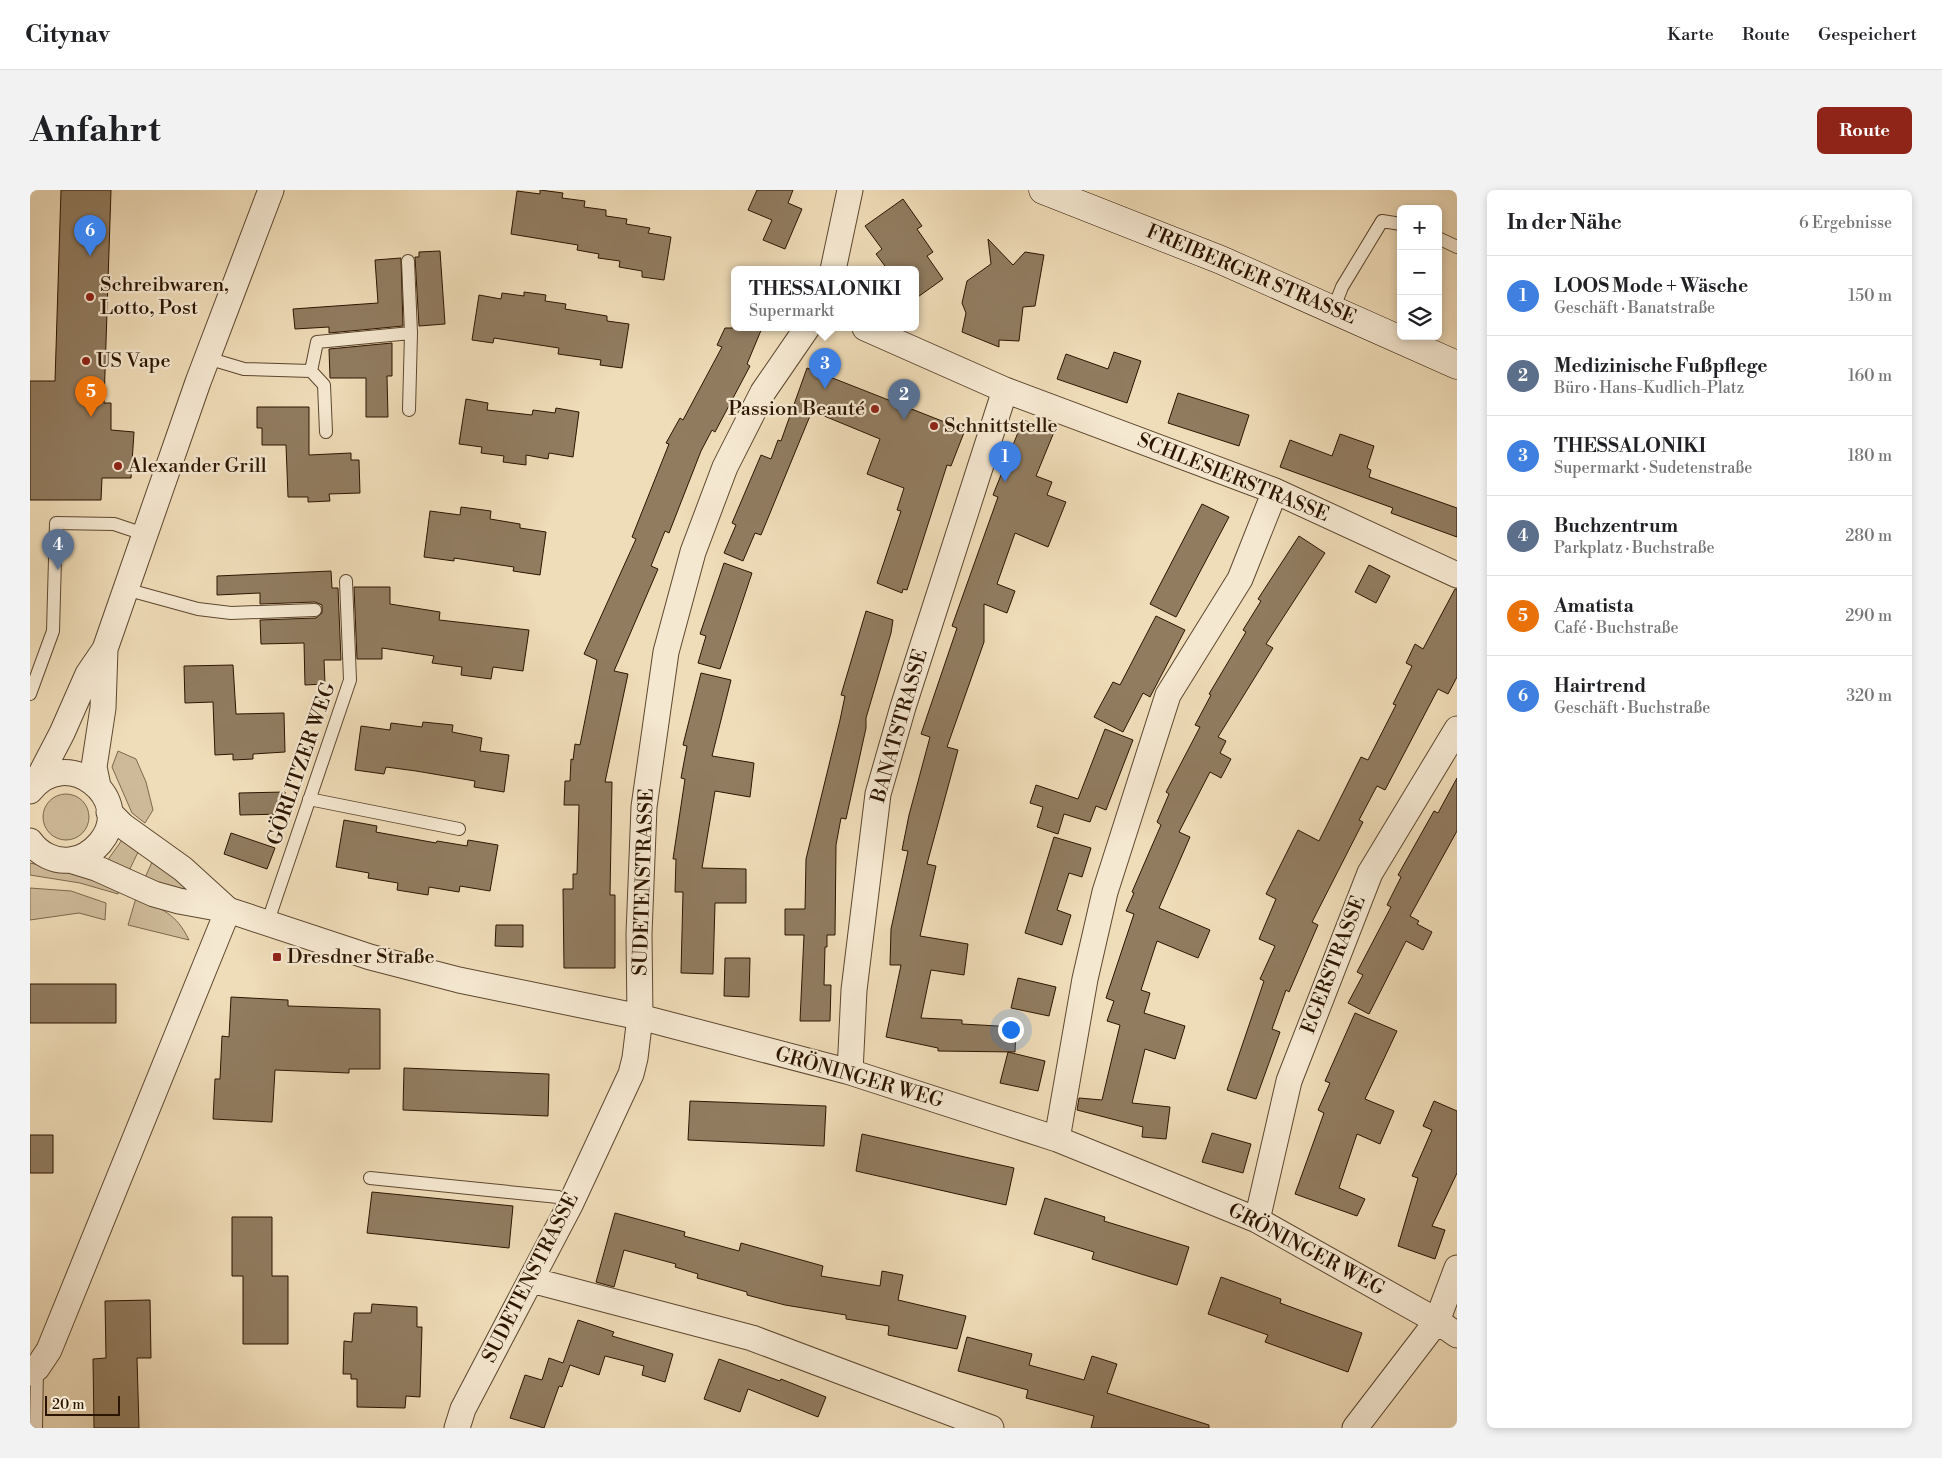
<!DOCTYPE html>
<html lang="de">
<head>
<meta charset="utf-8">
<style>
  :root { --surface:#fff; --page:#f2f2f2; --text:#202124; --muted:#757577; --line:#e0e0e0; --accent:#8f2418 }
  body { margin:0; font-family:"Libre Bodoni",serif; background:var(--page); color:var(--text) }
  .controls { position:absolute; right:15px; top:15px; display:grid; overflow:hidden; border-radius:8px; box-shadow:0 2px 8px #0003 }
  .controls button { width:45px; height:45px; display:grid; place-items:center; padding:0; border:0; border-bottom:1px solid var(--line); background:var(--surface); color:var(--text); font:25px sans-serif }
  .scale { position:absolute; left:15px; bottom:12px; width:75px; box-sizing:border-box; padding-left:5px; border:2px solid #2c1500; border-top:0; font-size:14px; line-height:18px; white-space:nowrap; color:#2c1500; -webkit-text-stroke:4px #f5e8d1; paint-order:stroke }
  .you { position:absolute; left:980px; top:839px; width:18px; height:18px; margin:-12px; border:4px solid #fff; border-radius:50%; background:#1a73e8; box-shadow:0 0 0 8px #1a73e833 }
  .badge { display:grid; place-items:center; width:32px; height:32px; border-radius:50%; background:var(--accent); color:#fff; font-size:16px; font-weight:700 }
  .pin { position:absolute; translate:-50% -41px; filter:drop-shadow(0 1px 2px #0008) }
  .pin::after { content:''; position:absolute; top:26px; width:18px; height:15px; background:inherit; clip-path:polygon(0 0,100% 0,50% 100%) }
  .popup { position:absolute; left:701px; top:76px; width:188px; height:65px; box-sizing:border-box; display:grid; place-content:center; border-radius:8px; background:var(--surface); filter:drop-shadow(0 1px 4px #0005); font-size:16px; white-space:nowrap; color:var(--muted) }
  .popup b { font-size:19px; color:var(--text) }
  .popup::after { content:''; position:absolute; left:50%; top:100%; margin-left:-10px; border:10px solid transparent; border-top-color:var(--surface) }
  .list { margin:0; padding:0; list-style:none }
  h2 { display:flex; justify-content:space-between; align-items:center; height:65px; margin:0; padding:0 20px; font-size:21px }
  h2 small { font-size:16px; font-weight:400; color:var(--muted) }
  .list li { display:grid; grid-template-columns:32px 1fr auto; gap:15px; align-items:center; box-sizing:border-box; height:80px; padding:0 20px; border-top:1px solid var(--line) }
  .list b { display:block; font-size:19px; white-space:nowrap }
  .list p { margin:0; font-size:16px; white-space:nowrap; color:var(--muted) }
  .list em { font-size:16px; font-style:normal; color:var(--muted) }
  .icon { flex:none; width:28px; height:28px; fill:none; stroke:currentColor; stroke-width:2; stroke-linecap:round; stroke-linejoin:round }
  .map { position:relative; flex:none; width:1427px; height:1238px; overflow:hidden; border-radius:8px }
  header { display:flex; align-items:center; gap:30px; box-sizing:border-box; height:70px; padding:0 25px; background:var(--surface); border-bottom:1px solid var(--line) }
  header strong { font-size:24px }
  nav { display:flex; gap:28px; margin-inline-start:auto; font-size:18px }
  .intro { display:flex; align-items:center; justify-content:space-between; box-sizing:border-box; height:120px; padding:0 30px }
  h1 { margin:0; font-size:35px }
  .button { padding:12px 22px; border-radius:8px; background:var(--accent); color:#fff; font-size:18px; font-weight:700 }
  main { display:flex; gap:30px; padding:0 30px }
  aside { flex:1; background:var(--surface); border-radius:8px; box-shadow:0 2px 8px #0003 }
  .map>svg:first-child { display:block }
  .green { fill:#ceba99; stroke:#7d684c }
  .building { fill:#917c60; stroke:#2c1500 }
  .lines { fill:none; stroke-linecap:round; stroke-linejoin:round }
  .lane-casing { stroke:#5d472e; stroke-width:14 }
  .street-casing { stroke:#5d472e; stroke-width:27 }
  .secondary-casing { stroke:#2c1500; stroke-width:29 }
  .lane { stroke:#f5e8d1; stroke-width:12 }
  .street { stroke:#f5e8d1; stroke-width:25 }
  .secondary { stroke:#f5e8d1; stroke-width:28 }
  .poi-dot { fill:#8f2418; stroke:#f5e8d1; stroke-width:2 }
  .labels { text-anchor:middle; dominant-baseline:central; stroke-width:4.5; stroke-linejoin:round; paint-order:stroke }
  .street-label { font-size:20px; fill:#2c1500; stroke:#f5e8d1 }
  .poi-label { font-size:20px; fill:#2c1500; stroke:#f5e8d1; text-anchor:start }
</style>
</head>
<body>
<header>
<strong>Citynav</strong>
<nav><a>Karte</a><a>Route</a><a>Gespeichert</a></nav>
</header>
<div class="intro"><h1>Anfahrt</h1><a class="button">Route</a></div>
<main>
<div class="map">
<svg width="1427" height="1238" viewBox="0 0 1427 1238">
  <rect width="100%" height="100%" fill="#efdcb8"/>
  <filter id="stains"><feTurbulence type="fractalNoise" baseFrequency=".004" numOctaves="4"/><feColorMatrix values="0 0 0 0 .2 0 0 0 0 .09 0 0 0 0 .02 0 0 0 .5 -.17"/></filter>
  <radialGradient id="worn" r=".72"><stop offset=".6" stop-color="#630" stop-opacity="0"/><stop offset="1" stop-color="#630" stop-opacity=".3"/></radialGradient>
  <path class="green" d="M 88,561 L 106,569 L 116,592 L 123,620 L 115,633 L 102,623 L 82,577 Z
    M13 627a23 23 0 1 1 46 0a23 23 0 1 1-46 0Z
    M 92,650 L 109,660 L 98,683 L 77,671 Z
    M 123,670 L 164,701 L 113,692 Z
    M 0,673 L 48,683 L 89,700 L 88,704 L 50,693 L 0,685 Z
    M 0,698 L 41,701 L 76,713 L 75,730 L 49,723 L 0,730 Z
    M 106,708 C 132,719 146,723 159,750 L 98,735 Z"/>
  <path class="building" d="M 31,0 L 81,0 L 74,213 L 81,213 L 81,240 L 104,242 L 101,288 L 72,288 L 71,310 L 0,310 L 0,191 L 25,191 Z
    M 510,0 L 533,3 L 532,8 L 555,11 L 554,17 L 576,20 L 576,26 L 597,29 L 596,34 L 620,38 L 618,43 L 641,47 L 634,90 L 612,87 L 612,81 L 589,77 L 590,71 L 568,68 L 569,64 L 547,60 L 548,55 L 481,44 L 487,1 L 510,4 Z
    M 727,0 L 763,0 L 758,13 L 772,19 L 755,59 L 733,50 L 742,30 L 718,20 Z
    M 873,9 L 892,36 L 887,39 L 903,62 L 897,66 L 913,89 L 885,109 L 885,80 L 858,80 L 846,64 L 852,59 L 835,36 Z
    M 958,49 L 983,75 L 995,62 L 1014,65 L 1005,116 L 993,117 L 989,151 L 969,150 L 969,157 L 932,142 L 936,123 L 932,113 L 937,91 L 961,74 Z
    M 410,61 L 415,134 L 389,136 L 385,67 L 389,67 L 389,62 Z
    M 371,68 L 373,136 L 299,143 L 299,137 L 265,139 L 263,119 L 348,113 L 345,70 Z
    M 494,102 L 516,105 L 515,111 L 536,114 L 535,119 L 577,126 L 577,131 L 599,134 L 592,178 L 570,175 L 571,170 L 528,164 L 529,158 L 464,148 L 463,153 L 442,150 L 449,105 L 471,109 L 472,103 L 494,106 Z
    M 695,138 L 732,138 L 717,174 L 720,176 L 685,242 L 682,240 L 671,261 L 639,343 L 635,341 L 621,376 L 628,379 L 584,481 L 598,484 L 575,592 L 582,592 L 580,705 L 585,705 L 585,778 L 534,778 L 533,699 L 543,699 L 543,684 L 547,684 L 549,615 L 534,615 L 535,591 L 540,591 L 541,569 L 543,570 L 545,554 L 550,555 L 567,470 L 554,464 L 606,349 L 602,347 L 639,254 L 636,253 L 650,228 L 653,230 L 692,157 L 687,155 Z
    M 362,153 L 362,186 L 357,186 L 358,227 L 336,227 L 336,188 L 300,188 L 299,159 Z
    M 1084,162 L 1111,171 L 1097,213 L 1027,189 L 1036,164 L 1078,179 Z
    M 777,178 L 935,240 L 921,276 L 917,275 L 877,400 L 873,399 L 872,403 L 847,393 L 871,321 L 867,320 L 874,298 L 837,284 L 850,249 L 782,221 L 731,345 L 725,343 L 713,371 L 694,363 L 706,335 L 702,333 L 731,265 L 741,269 L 748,250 L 751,251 Z
    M 1148,203 L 1219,225 L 1209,256 L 1138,233 Z
    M 436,209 L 458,213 L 457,220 L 502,225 L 503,220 L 525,223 L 526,218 L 549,222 L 543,267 L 519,263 L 518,269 L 496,265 L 496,275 L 473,272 L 474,266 L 451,263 L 452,257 L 429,254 Z
    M 227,217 L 279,217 L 279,265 L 321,263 L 321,270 L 329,270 L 330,303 L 299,304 L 300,311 L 278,312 L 278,307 L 258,307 L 256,255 L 232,255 L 232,238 L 227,238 Z
    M 993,230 L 1024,242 L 1006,286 L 1022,292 L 1017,305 L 1036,312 L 1018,357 L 985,343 L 967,394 L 985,401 L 977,423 L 954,414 L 954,452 L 917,557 L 928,560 L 897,674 L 906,676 L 890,746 L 938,754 L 934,785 L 901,780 L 891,828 L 932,830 L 932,834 L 986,837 L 985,862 L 908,861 L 908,858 L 856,847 L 871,775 L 860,775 L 861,739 L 878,661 L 872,660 L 879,625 L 900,547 L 891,544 L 927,438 L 922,436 L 968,307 L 963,305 Z
    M 1310,244 L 1344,256 L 1337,278 L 1341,280 L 1339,287 L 1427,318 L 1427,347 L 1361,323 L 1363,318 L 1250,277 L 1260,250 L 1302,266 Z
    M 1172,314 L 1199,327 L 1146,427 L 1120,414 Z
    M 431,317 L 461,321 L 460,329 L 490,334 L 490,338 L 516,342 L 510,385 L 483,381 L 484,377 L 424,368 L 424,371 L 394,367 L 400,321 L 430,325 Z
    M 1269,346 L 1295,363 L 1236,454 L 1243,458 L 1188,547 L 1196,551 L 1190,563 L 1201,569 L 1191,588 L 1180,582 L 1149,642 L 1160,647 L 1129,718 L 1180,740 L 1168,768 L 1127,751 L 1111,800 L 1120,803 L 1114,823 L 1155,836 L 1145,869 L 1115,859 L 1102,913 L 1140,917 L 1136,949 L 1112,947 L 1113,937 L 1047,920 L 1049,908 L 1072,910 L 1077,889 L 1090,835 L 1077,831 L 1084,811 L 1076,808 L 1104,724 L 1096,721 L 1104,703 L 1102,702 L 1131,635 L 1127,632 L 1139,604 L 1136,602 L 1170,537 L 1165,535 L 1181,505 L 1179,504 L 1216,442 L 1213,440 L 1231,411 L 1228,409 Z
    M 694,373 L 722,383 L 690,479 L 668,473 L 676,446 L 670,444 Z
    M 1339,375 L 1360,386 L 1346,413 L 1325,402 Z
    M 301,381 L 302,398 L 308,398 L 311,470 L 294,470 L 295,494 L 275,495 L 274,453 L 231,454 L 230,430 L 286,428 L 292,423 L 292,415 L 285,412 L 230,414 L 230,403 L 187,405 L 187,386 Z
    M 324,397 L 360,397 L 360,414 L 410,422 L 409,430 L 499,440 L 493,481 L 463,477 L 461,489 L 431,485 L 432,477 L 402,473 L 404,466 L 352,458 L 352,469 L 327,469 Z
    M 1425,399 L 1427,399 L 1427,487 L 1418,504 L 1408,499 L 1355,600 L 1347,596 L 1329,630 L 1333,632 L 1282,732 L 1288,735 L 1259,802 L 1256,800 L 1242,839 L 1250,842 L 1226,909 L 1197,900 L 1234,791 L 1230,789 L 1245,756 L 1229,749 L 1246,709 L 1236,704 L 1268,640 L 1289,651 L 1331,567 L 1338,570 L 1366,515 L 1363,514 L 1382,476 L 1376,473 L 1385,454 L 1393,459 Z
    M 836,421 L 863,430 L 861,443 L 836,528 L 836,538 L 816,629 L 811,628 L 806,655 L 805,745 L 797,745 L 797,757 L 795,757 L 794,795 L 801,795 L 800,831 L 770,831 L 774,745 L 755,745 L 755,719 L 775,719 L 776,669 L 810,530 L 815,506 L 811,505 Z
    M 1126,426 L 1155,440 L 1120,507 L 1113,503 L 1093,542 L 1064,527 L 1083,492 L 1090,495 Z
    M 203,475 L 206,524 L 254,523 L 255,562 L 223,564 L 223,569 L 203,570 L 203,564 L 185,565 L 183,512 L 155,513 L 154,476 Z
    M 671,483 L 701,490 L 682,566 L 724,573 L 720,607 L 685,601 L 672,678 L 716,679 L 716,713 L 685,713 L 683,784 L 651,783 L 653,702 L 645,702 L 646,669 L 643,669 L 655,589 L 651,588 L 657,556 L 653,555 Z
    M 393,532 L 423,535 L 422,542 L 452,548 L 450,561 L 479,565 L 474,602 L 444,597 L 445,591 L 386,581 L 356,577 L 354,584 L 325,580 L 331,536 L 360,540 L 361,533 L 392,537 Z
    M 1075,539 L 1103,550 L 1076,620 L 1066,616 L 1060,632 L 1034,624 L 1028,644 L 1007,637 L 1013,617 L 1000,613 L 1006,595 L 1048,609 Z
    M 1427,588 L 1427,641 L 1380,726 L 1389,731 L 1387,734 L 1402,742 L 1393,760 L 1376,751 L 1339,824 L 1318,813 L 1333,785 L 1327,782 L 1361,717 L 1357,715 L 1371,687 L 1368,685 L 1404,621 L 1408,623 Z
    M 255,602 L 255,624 L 210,625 L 209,603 Z
    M 314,630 L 347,636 L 346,642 L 406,653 L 407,651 L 437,656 L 438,650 L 468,655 L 460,701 L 430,696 L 429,702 L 399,697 L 398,705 L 367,700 L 368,693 L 338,688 L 339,683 L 306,677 Z
    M 201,643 L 245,658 L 237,679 L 194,664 Z
    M 1024,647 L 1061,658 L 1052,687 L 1039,683 L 1027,720 L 1041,725 L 1032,755 L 995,743 Z
    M 466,735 L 493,735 L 493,757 L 465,756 Z
    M 695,768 L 720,768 L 719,807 L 694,806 Z
    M 988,788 L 1026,797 L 1019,826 L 981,818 Z
    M 0,794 L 86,794 L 86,833 L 0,833 Z
    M 201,807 L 258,810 L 258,816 L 350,819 L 350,879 L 319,879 L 319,883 L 245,880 L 242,932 L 183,929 L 185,889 L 190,889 L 192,846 L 199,847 Z
    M 1325,823 L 1367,841 L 1335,909 L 1364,921 L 1350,954 L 1327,944 L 1309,998 L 1335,1009 L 1327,1026 L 1265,1004 L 1294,923 L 1288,920 L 1300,893 L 1295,891 Z
    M 978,862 L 1015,871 L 1008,901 L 970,893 Z
    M 374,878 L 519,884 L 518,926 L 373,920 Z
    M 660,911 L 796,916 L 794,956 L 658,950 Z
    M 1404,911 L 1427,921 L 1427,983 L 1402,1036 L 1415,1040 L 1405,1069 L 1368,1056 L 1388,988 L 1382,986 L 1402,940 L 1393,936 Z
    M 1182,943 L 1221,954 L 1213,983 L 1172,972 Z
    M 832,944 L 984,978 L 976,1015 L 826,981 Z
    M 0,945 L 23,945 L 23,983 L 0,983 Z
    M 342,1002 L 483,1016 L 479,1058 L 337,1043 Z
    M 1015,1008 L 1075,1027 L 1074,1031 L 1159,1057 L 1147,1095 L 1062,1069 L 1064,1062 L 1004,1044 Z
    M 585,1023 L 655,1042 L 654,1046 L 709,1061 L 711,1053 L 793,1076 L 791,1086 L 850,1096 L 852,1081 L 873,1085 L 868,1110 L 936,1126 L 927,1159 L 858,1145 L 859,1136 L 816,1129 L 816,1125 L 755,1115 L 717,1105 L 717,1102 L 667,1088 L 668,1084 L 645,1077 L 646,1074 L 594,1060 L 584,1097 L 566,1092 Z
    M 202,1027 L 242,1027 L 242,1086 L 258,1086 L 258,1154 L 213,1154 L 213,1086 L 202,1086 Z
    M 1191,1087 L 1251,1109 L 1250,1113 L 1332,1143 L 1318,1182 L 1235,1152 L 1238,1145 L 1178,1124 Z
    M 120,1110 L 121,1168 L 107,1168 L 109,1238 L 64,1238 L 63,1169 L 76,1168 L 75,1111 Z
    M 342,1114 L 387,1117 L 387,1137 L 392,1137 L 390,1207 L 376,1206 L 375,1218 L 327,1217 L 327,1189 L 321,1189 L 321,1184 L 313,1184 L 314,1151 L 322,1152 L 324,1123 L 341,1123 Z
    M 548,1130 L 584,1142 L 582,1146 L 643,1164 L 635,1192 L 612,1185 L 614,1176 L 575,1166 L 569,1185 L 540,1175 L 532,1197 L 529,1196 L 514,1238 L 480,1228 L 495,1185 L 512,1190 L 519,1168 L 533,1173 Z
    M 937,1147 L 1002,1164 L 999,1175 L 1054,1190 L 1062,1166 L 1087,1174 L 1077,1203 L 1179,1235 L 1179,1238 L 1061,1238 L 1064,1226 L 996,1208 L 998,1200 L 928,1181 Z
    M 689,1169 L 750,1191 L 751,1189 L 796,1207 L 788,1227 L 718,1199 L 710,1222 L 674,1209 Z"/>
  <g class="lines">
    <defs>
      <path id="lane" d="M 1408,48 L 1427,57
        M 378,71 L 381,143 L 379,220
        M 1303,120 L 1312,97 L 1352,31 L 1371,34
        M 177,168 L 214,179 L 281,181 L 287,152 L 381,143
        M 281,181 L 294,195 L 296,242
        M 95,399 L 168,419 L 201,423 L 285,420
        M 0,504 L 23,441 L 26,333 L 84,334 L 114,344
        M 279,609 L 429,639
        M 237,734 L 320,490 L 316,391
        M 340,988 L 528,1007 L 540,1015
        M 6,1238 L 7,1178"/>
      <path id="street" d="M 803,80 L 820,0
        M 835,138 L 975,200 L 1245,301 L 1427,385
        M 5,595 L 32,543 L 58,484 L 75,459
        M 68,596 L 64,577 L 73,518 L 75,459 L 168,192 L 241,0
        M 0,601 C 36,553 107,609 70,653 C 62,662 52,669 40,670 C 25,672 9,664 0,651
        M 79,622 L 93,636 L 153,679 L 198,720
        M 40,670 L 66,678 L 124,704 L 149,711 L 198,720 L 340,767 L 429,790 L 610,827 L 820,882 L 1027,949 L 1227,1030 L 1407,1131 L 1427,1145
        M 820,882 L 824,800 L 848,604 L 873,517 L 975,200
        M 1027,949 L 1055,789 L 1075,702 L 1138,505 L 1210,389 L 1245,301
        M 1227,1030 L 1259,891 L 1340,683 L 1427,539
        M 501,1090 L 722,1148 L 961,1238
        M 0,1183 L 7,1178 L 19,1160 L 198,720
        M 427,1238 L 433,1219 L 540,1015 L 601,884 L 605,868 L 610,827 L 609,744 L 614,617 L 636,462 L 663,362 L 695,277 L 733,202 L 777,138
        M 1325,1238 L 1407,1131 L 1427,1078"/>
      <path id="secondary" d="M 1013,0 L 1191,70 L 1427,175"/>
    </defs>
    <use href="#lane" class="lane-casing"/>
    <use href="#street" class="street-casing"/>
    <use href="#secondary" class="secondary-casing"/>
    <use href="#lane" class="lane"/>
    <use href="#street" class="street"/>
    <use href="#secondary" class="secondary"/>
  </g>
  <g class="poi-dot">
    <circle cx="60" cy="107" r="5"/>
    <circle cx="56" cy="171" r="5"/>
    <circle cx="845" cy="219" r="5"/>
    <circle cx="904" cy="236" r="5"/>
    <circle cx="88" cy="276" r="5"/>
    <rect x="242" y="762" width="10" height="10" rx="2.5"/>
  </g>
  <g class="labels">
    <g class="street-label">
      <text transform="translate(1221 85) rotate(23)">FREIBERGER STRASSE</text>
      <text transform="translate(1203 288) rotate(22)">SCHLESIERSTRASSE</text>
      <text transform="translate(870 536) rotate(-74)">BANATSTRASSE</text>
      <text transform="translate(272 574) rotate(-71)">GÖRLITZER WEG</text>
      <text transform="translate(614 692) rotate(-88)">SUDETENSTRASSE</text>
      <text transform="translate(1304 775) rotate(-69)">EGERSTRASSE</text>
      <text transform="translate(829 888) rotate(16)">GRÖNINGER WEG</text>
      <text transform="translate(1276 1060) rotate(28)">GRÖNINGER WEG</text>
      <text transform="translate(501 1088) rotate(-63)">SUDETENSTRASSE</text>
    </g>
    <g class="poi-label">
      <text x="70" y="95">Schreibwaren,<tspan x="70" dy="23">Lotto, Post</tspan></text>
      <text x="66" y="171">US Vape</text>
      <text x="835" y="219" text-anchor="end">Passion Beauté</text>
      <text x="914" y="236">Schnittstelle</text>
      <text x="98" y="276">Alexander Grill</text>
      <text x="257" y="767">Dresdner Straße</text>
    </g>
  </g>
  <rect width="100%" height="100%" filter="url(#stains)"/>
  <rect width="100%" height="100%" fill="url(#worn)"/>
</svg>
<div class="controls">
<button>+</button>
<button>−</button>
<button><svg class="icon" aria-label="layers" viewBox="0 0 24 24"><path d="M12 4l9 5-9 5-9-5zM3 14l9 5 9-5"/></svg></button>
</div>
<div class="scale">20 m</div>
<div class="you"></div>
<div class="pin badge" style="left:975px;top:292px;background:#3f7fe0">1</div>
<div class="pin badge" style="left:874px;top:230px;background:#5c6f8a">2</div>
<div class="pin badge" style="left:795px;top:199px;background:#3f7fe0">3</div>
<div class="popup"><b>THESSALONIKI</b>Supermarkt</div>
<div class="pin badge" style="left:28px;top:380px;background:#5c6f8a">4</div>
<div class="pin badge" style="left:61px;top:227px;background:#e8710a">5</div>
<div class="pin badge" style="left:60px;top:66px;background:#3f7fe0">6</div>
</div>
<aside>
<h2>In der Nähe<small>6 Ergebnisse</small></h2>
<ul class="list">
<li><span class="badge" style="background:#3f7fe0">1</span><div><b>LOOS Mode + Wäsche</b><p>Geschäft · Banatstraße</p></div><em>150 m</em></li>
<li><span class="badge" style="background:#5c6f8a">2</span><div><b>Medizinische Fußpflege</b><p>Büro · Hans-Kudlich-Platz</p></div><em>160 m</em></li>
<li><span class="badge" style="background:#3f7fe0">3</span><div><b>THESSALONIKI</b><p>Supermarkt · Sudetenstraße</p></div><em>180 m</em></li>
<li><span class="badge" style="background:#5c6f8a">4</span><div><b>Buchzentrum</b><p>Parkplatz · Buchstraße</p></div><em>280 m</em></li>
<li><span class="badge" style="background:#e8710a">5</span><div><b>Amatista</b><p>Café · Buchstraße</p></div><em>290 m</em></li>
<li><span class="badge" style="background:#3f7fe0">6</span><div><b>Hairtrend</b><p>Geschäft · Buchstraße</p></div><em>320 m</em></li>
</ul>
</aside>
</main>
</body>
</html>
